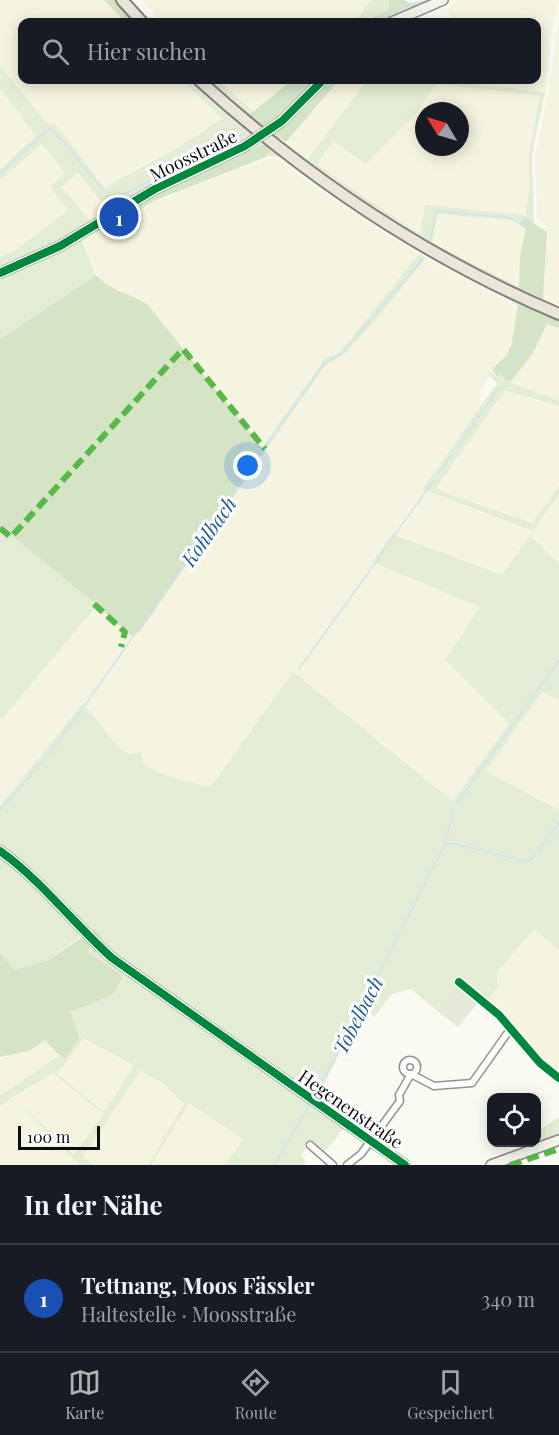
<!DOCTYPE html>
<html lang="de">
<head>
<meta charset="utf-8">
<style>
  :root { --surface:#171b24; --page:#242831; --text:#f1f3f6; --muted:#9ea1a6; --line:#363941; --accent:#b0b1b1 }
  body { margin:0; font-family:"Playfair Display",serif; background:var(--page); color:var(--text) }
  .controls { position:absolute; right:18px; bottom:18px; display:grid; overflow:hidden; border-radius:12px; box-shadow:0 3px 15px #0003 }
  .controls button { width:54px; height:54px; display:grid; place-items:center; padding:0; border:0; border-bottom:2px solid var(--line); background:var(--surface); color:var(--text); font:30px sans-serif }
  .compass { position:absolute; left:415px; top:102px; width:54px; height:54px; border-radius:50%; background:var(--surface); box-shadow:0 3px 15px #0003; rotate:308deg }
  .scale { position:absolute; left:18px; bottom:15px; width:82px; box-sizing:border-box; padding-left:6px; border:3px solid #0d0d0d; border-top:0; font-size:16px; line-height:21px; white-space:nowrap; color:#0d0d0d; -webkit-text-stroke:4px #fff; paint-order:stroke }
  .you { position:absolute; left:248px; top:466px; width:21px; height:21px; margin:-15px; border:4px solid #fff; border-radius:50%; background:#1a73e8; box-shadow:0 0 0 9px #1a73e833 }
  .badge { display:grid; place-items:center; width:39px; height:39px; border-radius:50%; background:var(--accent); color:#fff; font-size:20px; font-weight:700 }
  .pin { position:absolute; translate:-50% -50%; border:3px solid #fff; box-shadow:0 2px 6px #0006 }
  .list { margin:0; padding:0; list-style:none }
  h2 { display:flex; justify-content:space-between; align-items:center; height:78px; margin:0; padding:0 24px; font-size:26px }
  h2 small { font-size:20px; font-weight:400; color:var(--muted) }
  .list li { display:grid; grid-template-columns:39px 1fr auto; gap:18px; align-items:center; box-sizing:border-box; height:108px; padding:0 24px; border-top:2px solid var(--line) }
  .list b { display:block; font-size:22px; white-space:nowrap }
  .list p { margin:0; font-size:20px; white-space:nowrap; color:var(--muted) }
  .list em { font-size:20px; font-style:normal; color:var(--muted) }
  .icon { flex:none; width:33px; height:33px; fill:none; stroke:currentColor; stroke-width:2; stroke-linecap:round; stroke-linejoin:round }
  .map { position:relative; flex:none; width:559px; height:1165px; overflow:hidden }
  .search { position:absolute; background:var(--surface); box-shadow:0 3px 15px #0003; left:18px; right:18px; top:18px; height:66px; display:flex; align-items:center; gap:15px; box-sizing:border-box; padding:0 21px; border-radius:12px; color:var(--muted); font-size:22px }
  .sheet { height:186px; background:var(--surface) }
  nav { display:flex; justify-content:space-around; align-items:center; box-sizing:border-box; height:84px; border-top:2px solid var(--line); background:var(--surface); font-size:16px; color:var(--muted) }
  nav a { display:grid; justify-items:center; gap:3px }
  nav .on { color:var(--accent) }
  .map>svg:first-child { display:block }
  .farmland { fill:#f5f4e0; fill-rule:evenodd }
  .green { fill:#e3edd5; fill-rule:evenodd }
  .forest { fill:#d4e4c4 }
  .cemetery { fill:#e5ead8 }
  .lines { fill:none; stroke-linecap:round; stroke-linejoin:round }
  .stream { stroke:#cde3f0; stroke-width:1.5 }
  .street-casing { stroke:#949390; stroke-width:9 }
  .secondary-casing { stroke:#8a8a87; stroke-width:12 }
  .primary-casing { stroke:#81817d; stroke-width:14 }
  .street { stroke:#fefefd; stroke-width:6 }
  .secondary { stroke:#f3f3ea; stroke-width:9 }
  .primary { stroke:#eae6da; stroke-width:10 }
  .secondary-bridge-casing { stroke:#8a8a87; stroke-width:12; stroke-linecap:butt }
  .secondary-bridge { stroke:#f3f3ea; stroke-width:9 }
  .quiet { stroke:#58b947; stroke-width:6; stroke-dasharray:12 6; stroke-linecap:butt }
  .cycleway-casing { stroke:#fff; stroke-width:11 }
  .cycleway { stroke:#00873e; stroke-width:8 }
  .labels { text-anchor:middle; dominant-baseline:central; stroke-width:6; stroke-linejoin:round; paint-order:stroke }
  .street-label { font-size:18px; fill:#0d0d0d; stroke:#fff }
  .water-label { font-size:20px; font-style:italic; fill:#255f91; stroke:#fff }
</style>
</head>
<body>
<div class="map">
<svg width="559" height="1165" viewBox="0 0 559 1165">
  <rect width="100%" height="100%" fill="#faf9f2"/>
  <path class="farmland" d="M 0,0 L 104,0 L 125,22 L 22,22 L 22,80 L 182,80 L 223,118 L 197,137 L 151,160 L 105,188 L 56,125 L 48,124 L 0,66 Z
    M 141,0 L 371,0 L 355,22 L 162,22 Z
    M 456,0 L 559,0 L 552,30 L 545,92 L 474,84 L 475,80 L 536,80 L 536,22 L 453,22 L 447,9 Z
    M 559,14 L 559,305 L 543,299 L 548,228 L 537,217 L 535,159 L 552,73 Z
    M 218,80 L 292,80 L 254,112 Z
    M 339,80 L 367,80 L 308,160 L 286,142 Z
    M 436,84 L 540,96 L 529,154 L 529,194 L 525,215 L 425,205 L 420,234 L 317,165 L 333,140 L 366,164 L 415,115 ZM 424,111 L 460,111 L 460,147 L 424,147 Z
    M 0,90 L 36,136 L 0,169 Z
    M 42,144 L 65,173 L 50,187 L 68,210 L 17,249 L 0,257 L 0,180 Z
    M 274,157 L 345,207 L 419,254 L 338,354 L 326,357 L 262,447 L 148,305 L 112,289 L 100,280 L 81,239 L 116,218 L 121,221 L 156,201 L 245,166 Z
    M 79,173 L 110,212 L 92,223 L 62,187 Z
    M 437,214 L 512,220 L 526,229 L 520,256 L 519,288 L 433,243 Z
    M 426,258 L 507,301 L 516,309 L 517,315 L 512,343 L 506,356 L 494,366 L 479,396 L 483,403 L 424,489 L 533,531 L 559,494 L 559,564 L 530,536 L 502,575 L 392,534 L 372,562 L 481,607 L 445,660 L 509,723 L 453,801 L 374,736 L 211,787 L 184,782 L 149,767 L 117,747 L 83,703 L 0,806 L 0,718 L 2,719 L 97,605 L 131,636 L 140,630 L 325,366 L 342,356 L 370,327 Z
    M 548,324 L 559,328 L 559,400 L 509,383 L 533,353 Z
    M 505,389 L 559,406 L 559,486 L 532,523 L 443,492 L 437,488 Z
    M 542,692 L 559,700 L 559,810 L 486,771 Z
    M 534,929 L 559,950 L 559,1078 L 485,1002 L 497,989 L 497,972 Z
    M 84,1037 L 135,1067 L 104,1112 L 57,1074 Z
    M 45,1040 L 60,1055 L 0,1096 L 0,1057 L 29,1051 Z
    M 140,1071 L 162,1082 L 184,1104 L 148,1165 L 94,1165 L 83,1157 Z
    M 53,1073 L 103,1114 L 74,1155 L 29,1113 L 79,1165 L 0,1165 L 0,1106 L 27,1086 Z
    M 189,1103 L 243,1139 L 225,1165 L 151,1165 Z"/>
  <path class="green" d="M 371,0 L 389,0 L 389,7 L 384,13 L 355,22 Z
    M 0,66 L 48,124 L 56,125 L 105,188 C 144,164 186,146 222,118 L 187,85 L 192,80 L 256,134 L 239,146 L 110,212 L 78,173 L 62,187 L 92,223 L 0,271 L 0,257 L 17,249 L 68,210 L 50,187 L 65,173 L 42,144 L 0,180 L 0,169 L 36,136 L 0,89 Z
    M 206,80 L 218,80 L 254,112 L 248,116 Z
    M 367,80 L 438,80 L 465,83 L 475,80 L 475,84 L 545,92 L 532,154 L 534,225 L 520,225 L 512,220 L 437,214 L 433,243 L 527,291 L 527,295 C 436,251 352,198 271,137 L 273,135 L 308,159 ZM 436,84 L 540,96 L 529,154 L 529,194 L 525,215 L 425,205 L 420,234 L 317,165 L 333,141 L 366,164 L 415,115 Z
    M 265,141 L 292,163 L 526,304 L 526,307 L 518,304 L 516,307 L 511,300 C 430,259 354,213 281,158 L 274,156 L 266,157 L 271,150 L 263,143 Z
    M 81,239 L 96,275 L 0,339 L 0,279 Z
    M 419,254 L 426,258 L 370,327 L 342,356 L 325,366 L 265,451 L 262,447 L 326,357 L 338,354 Z
    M 491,372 L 497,377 L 500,374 L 506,381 L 512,380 L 510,383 L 559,400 L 559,406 L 505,390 L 437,487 L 443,492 L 532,523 L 559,486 L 559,494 L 533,531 L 423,489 L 497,383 L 489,375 Z
    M 0,526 L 97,605 L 2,719 L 0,718 Z
    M 392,534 L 502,575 L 530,535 L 559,564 L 559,700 L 542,692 L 486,771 L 559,810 L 559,950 L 534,929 L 497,972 L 497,989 L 485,1002 L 459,981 L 436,1010 L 411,989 L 392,994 L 374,1017 L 362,1007 L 316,1100 L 133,972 L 86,932 L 0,849 L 0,806 L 83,703 L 118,747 L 129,754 L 141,752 L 143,763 C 163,777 188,782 211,787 L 293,672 L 453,801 L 509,723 L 445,660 L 480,607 L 372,562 Z
    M 0,855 L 19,869 L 82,935 L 49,960 L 15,970 L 0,953 Z
    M 91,944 L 346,1126 L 323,1154 L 312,1143 L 301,1154 L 306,1162 L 303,1165 L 225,1165 L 243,1139 L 189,1103 L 151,1165 L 148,1165 L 184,1104 L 162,1082 L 140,1071 L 83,1157 L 94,1165 L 79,1165 L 13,1097 L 0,1106 L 0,1096 L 60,1055 L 66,1058 L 79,1038 L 70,1012 L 113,995 L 122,976 L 88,952 ZM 84,1038 L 134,1066 L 104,1112 L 57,1074 ZM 53,1073 L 103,1114 L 74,1155 L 13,1097 Z
    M 559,1117 L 559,1134 L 537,1142 L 537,1132 Z"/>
  <path class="forest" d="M 104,0 L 117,0 L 138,22 L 125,22 Z
    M 389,0 L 404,0 L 411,3 L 436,0 L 386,22 L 361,22 L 385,12 L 389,7 Z
    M 292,80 L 318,80 L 294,105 L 263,129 L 248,116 Z
    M 330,80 L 339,80 L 286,142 L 273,135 L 303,109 Z
    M 263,143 L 271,150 L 266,157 L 156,200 L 124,219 L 119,218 C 128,202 238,159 263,143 Z
    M 526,218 L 547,232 L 543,299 L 519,288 L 520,256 L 526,229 L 520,225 Z
    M 96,275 C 111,292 131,293 148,305 L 265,451 L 140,631 L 131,636 L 97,605 L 0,526 L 0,339 Z
    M 518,304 L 532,307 L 559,318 L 559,328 L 547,324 L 533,353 L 512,380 L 506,381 L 500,374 L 497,377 L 492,369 L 506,356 L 512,343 Z
    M 95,928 L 102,937 L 94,940 L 88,952 L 123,976 L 113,995 L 70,1012 L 79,1038 L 66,1058 L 57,1053 L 45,1040 L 29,1051 L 0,1057 L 0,953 L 15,970 L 49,960 Z"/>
  <path class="cemetery" d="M 459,981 L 481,999 L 458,1027 L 436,1010 Z"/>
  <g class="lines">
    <path class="stream" d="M 372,22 L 410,4 L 429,0
      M 262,120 L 276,109 L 287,94 L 299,92 L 311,80
      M 49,128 C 57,130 92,179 103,190
      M 0,174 L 44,133
      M 109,198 L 112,200 L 243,134
      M 430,240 L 437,211 L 510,218 L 526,227
      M 506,377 L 543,321
      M 478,418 L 500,387
      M 456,449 L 474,423
      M 438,474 L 452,455
      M 388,544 L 434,480
      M 299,669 L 386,548
      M 458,802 L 559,660
      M 0,810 L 50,753 L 88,701 L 324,364 L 343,352 L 423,259
      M 445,843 L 454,809
      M 539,849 L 559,823
      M 402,929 L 445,845 L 452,843 L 524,861 L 530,861 L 535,854
      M 315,1097 L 400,933
      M 274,1165 L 310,1104"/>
    <defs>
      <path id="street" d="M 459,982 L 499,1015 L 540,1063 L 559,1078
        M403 1067a7 7 0 1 1 14 0a7 7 0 1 1-14 0Z
        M 310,1145 L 333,1165
        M 347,1165 L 361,1154 L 400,1101 L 399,1095 L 411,1074 L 434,1086 L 472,1083 L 511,1028"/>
      <path id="secondary" d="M 392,22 L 443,0
        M 282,121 L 323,80
        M 0,273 L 60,246 L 155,189 L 245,146
        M 0,851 C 40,879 75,925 112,958 L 405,1165
        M 491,1165 L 559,1140"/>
      <path id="primary" d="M 122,0 L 142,22
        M 199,80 C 306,177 426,258 559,314"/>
    </defs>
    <use href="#street" class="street-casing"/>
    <use href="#secondary" class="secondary-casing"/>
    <use href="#primary" class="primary-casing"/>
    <use href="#street" class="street"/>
    <use href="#secondary" class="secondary"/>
    <use href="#primary" class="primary"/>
    <defs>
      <path id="secondary-bridge" d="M 245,146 L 282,121"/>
    </defs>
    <use href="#secondary-bridge" class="secondary-bridge-casing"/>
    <use href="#secondary-bridge" class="secondary-bridge"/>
    <path class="quiet" d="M 0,528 L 11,537 L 183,349 L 265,449
      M 94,604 L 125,632 L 121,647
      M 510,1165 L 559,1149"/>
    <defs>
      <path id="cycleway" d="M 0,273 L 60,246 L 155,189 L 245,146 L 282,121 L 323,80
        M 0,851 C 40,879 75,925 112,958 L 405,1165
        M 459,982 L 499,1015 L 540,1063 L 559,1078"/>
    </defs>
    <use href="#cycleway" class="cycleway-casing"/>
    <use href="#cycleway" class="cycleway"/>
  </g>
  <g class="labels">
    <g class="street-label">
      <text transform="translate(193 155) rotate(-26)">Moosstraße</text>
      <text transform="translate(351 1109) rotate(35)">Hegenenstraße</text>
    </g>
    <g class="water-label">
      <text transform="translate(208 531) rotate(-55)">Kohlbach</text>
      <text transform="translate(357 1015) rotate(-63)">Tobelbach</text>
    </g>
  </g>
</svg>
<div class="controls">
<button><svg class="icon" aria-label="locate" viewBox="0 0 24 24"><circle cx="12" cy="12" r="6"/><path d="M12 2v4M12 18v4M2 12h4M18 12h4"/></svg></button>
</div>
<svg class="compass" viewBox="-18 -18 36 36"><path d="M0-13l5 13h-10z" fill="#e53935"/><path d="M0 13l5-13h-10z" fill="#9ea1a6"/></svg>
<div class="scale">100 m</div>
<div class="you"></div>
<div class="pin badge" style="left:119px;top:217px;background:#1a4fb4">1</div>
<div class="search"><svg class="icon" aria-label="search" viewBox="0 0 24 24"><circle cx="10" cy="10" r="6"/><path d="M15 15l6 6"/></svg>Hier suchen</div>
</div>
<section class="sheet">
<h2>In der Nähe<small></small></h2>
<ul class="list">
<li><span class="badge" style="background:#1a4fb4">1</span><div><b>Tettnang, Moos Fässler</b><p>Haltestelle · Moosstraße</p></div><em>340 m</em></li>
</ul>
</section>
<nav>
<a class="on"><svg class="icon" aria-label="map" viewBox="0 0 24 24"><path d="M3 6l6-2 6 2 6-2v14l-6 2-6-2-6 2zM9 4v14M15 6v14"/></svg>Karte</a>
<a><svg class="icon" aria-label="directions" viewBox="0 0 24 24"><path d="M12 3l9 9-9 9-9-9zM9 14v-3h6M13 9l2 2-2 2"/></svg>Route</a>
<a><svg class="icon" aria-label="saved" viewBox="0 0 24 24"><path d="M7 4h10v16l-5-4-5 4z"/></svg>Gespeichert</a>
</nav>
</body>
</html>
